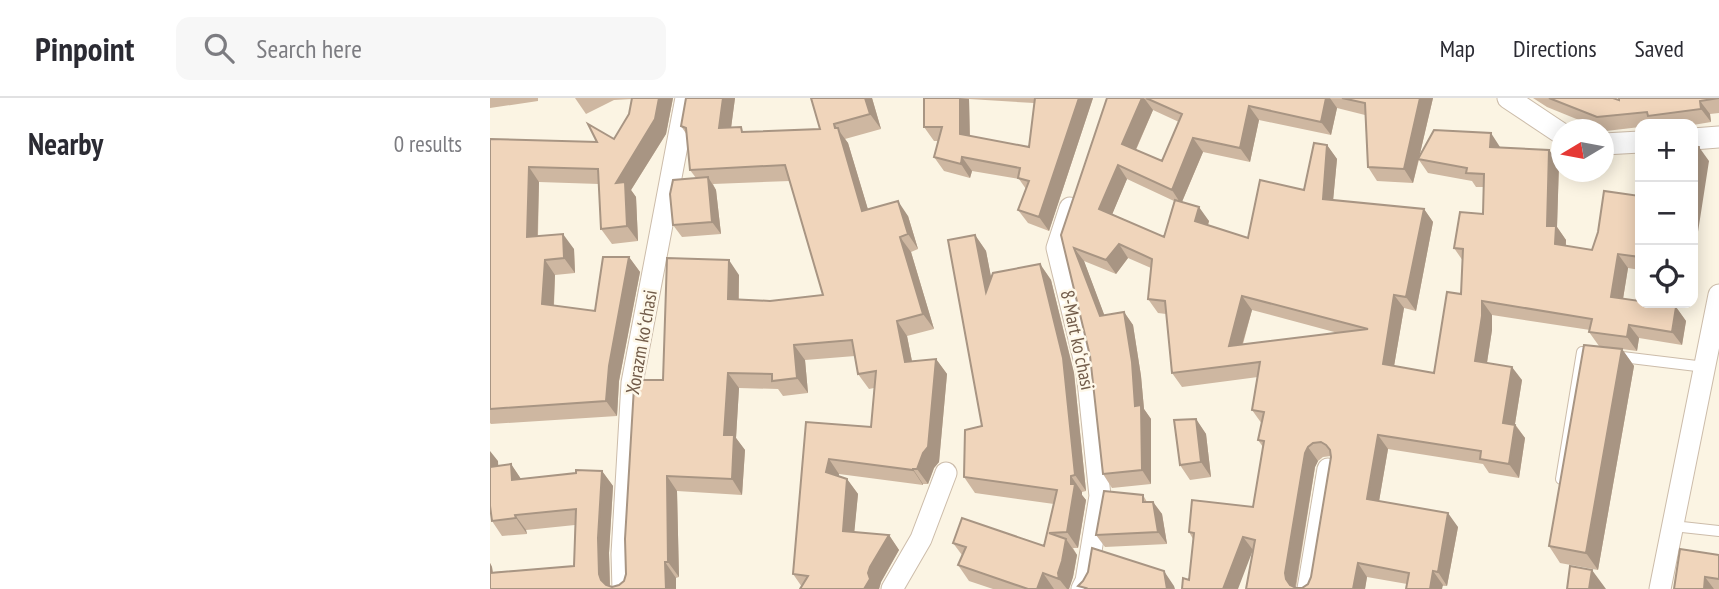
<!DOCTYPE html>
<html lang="en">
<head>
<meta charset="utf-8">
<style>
  :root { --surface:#fff; --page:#f7f7f7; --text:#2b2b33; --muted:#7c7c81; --line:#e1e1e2 }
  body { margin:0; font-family:"PT Sans Narrow",sans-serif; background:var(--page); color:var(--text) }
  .controls { position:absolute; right:21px; top:21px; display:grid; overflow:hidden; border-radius:14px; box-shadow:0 4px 18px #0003 }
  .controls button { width:63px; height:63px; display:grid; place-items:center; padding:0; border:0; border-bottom:2px solid var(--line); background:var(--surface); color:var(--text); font:35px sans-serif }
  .compass { position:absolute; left:1061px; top:21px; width:63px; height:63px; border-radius:50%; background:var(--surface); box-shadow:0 4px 18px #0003; rotate:260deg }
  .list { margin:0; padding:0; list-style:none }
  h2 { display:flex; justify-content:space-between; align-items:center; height:91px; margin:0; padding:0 28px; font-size:30px }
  h2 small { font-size:23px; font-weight:400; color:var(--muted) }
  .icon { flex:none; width:38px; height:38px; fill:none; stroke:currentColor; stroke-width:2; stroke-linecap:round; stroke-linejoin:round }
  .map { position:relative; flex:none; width:1229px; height:491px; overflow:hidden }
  header { display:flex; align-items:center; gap:42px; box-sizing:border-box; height:98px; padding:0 35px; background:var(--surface); border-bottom:2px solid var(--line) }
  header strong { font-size:33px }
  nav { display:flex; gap:38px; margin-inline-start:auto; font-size:24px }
  .search { width:490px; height:63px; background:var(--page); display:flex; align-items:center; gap:18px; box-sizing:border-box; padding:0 24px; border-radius:14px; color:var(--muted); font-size:26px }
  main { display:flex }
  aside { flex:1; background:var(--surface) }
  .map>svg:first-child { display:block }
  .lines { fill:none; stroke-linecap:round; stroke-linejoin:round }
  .lane-casing { stroke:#ccbcaa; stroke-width:12 }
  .street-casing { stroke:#ccbcaa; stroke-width:23 }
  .lane { stroke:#fff; stroke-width:10 }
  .street { stroke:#fff; stroke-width:21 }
  .wall { fill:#ceb7a1; fill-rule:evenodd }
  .shaded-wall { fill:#a89583 }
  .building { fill:#f0d5bb; stroke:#a89583; stroke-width:2; fill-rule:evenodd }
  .labels { text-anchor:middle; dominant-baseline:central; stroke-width:5; stroke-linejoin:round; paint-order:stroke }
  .street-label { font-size:19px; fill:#725c4a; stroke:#fef8e9 }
</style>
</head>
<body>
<header>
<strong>Pinpoint</strong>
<div class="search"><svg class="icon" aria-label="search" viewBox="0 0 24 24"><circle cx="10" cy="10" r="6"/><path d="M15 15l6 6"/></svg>Search here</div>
<nav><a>Map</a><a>Directions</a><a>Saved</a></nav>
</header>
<main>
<aside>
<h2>Nearby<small>0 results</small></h2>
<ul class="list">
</ul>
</aside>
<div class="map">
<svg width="1229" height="491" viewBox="0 0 1229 491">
  <rect width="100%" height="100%" fill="#fbf4e3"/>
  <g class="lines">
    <defs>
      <path id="lane" d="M 1124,258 L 1215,269
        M 1071,381 L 1092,254 L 1108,256
        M 1183,428 L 1229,433"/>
      <path id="street" d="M 1018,0 L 1072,36
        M 1203,41 L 1229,39
        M 1114,46 L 1150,44
        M 580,110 L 567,150 L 597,273 L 610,398 L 596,483 L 592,491
        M 133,491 L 132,456 L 142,285 L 196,0
        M 402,491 L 431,441 L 456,375
        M 818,491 L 838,371
        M 1170,491 L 1229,197"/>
    </defs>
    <use href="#lane" class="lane-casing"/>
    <use href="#street" class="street-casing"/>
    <use href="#lane" class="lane"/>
    <use href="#street" class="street"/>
  </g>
  <path class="wall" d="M 0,0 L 48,0 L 48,3 L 0,10 Z
    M 85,0 L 183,0 L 176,36 L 141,92 L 146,99 L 148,143 L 122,146 L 111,131 L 109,86 L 49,84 L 48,138 L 84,151 L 85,175 L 65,177 L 64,208 L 105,213 L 139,159 L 150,174 L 129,283 L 127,318 L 1,326 L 0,325 L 0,41 L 107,44 L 124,41 L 139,16 L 142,1 L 124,2 L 96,16 Z
    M 196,0 L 245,0 L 241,30 L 255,34 L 330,31 L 321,0 L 382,0 L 391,31 L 355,41 L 358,45 L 378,112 L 418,118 L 428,151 L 421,154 L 444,231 L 417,238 L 422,263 L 446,261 L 457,276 L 449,364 L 444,370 L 438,386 L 433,386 L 433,387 L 349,376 L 349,378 L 357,381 L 368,396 L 364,434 L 399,437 L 409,452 L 391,484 L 389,491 L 312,489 L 303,476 L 316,324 L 381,329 L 384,290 L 379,291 L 368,276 L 365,258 L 315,262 L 318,295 L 293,298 L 288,291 L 249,290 L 246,340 L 255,352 L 252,397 L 187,393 L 189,479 L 186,480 L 186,491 L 0,491 L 0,465 L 2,469 L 3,474 L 84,468 L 85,427 L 36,432 L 37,436 L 12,438 L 2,423 L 8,363 L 8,368 L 21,366 L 31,381 L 112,373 L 123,388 L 119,455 L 120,488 L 122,489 L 129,487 L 134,483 L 136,476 L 145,270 L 153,282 L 173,282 L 249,177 L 249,201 L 280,203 L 333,197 L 300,83 L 223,86 L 226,92 L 231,136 L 192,139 L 183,127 L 206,80 L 200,72 L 197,37 L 191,28 Z
    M 434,0 L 603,0 L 559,133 L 538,125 L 528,112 L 536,91 L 529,81 L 482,73 L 480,80 L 454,73 L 444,59 L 448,43 L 444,43 L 434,29 ZM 479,1 L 544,5 L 539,49 L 480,38 Z
    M 617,0 L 943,0 L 929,60 L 1010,50 L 1059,52 L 1069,65 L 1067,129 L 1076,142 L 1076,148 L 1102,152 L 1150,98 L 1150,172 L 1138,170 L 1133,201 L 1186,209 L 1196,223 L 1192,247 L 1149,240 L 1147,253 L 1109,248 L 1099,234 L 1100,232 L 1002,217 L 1002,232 L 997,265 L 1032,282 L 1025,326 L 1035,340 L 1029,380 L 999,375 L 993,366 L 898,351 L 889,403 L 968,429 L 957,488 L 917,486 L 877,479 L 875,491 L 756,491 L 763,452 L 699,482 L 703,441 L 699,434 L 763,409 L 773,349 L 768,342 L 772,326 L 762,312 L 768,279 L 692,289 L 682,275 L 676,216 L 668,215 L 658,201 L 661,170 L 638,160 L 626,176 L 594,163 L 614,217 L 634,214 L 643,227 L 651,278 L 654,311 L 661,321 L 661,386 L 622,390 L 613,376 L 600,258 L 571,137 ZM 847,10 L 875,17 L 878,69 L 887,83 L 923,85 L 929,62 L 938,75 L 982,83 L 986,89 L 993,89 L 993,116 L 964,150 L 973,163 L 971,196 L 944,275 L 904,268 L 914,210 L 926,213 L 943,124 L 934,111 L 843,102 L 847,61 L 837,47 L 814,92 L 758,140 L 718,127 L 719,123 L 692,104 L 713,54 L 760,64 L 769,22 L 841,37 ZM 663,12 L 689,24 L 672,63 L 646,52 ZM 637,81 L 684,103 L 674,139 L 622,116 ZM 762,212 L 848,235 L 753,246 ZM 841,358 L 821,479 L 818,486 L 812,490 L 806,490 L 825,369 L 828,363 L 833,359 Z
    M 1043,0 L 1123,0 L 1129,2 L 1229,0 L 1229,15 L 1220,16 L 1221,24 L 1203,27 L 1150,26 L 1150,29 L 1116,33 L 1057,9 Z
    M 485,137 L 496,153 L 501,180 L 550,166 L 561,182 L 584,275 L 596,393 L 592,394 L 592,397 L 596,402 L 588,450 L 583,450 L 587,457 L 583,479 L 579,491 L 503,491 L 479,483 L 468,467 L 472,457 L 463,445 L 554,448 L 564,406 L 485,395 L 474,379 L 492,328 Z
    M 1132,251 L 1144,268 L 1108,472 L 1070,465 L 1059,448 Z
    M 706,321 L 716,336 L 721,379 L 700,382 L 690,367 Z
    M 653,397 L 657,404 L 663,404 L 672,416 L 677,446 L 615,449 L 606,437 Z
    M 1229,457 L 1229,491 L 1184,491 Z"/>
  <path class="shaded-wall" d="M 169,0 L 183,0 L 176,36 L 141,92 L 146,99 L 148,143 L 137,128 L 126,85 Z
    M 233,0 L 245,0 L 239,45 L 229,30 Z
    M 375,0 L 382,0 L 391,31 L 380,16 Z
    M 470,0 L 479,1 L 480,50 L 470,36 Z
    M 589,0 L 603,0 L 559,133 L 549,119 Z
    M 652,0 L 654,0 L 663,12 L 642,60 L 632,46 Z
    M 836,0 L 840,0 L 847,10 L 841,37 L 831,24 Z
    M 930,0 L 943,0 L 923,85 L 914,71 Z
    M 1210,3 L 1220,16 L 1221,24 L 1211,11 Z
    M 759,8 L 769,22 L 760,64 L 750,50 Z
    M 344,26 L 358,45 L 383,128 L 372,113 Z
    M 1001,35 L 1010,49 L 1009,63 L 1000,49 Z
    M 703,40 L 713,54 L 691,106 L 682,92 Z
    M 837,47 L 847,61 L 842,114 L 833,101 Z
    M 1209,49 L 1219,63 L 1203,166 L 1203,91 Z
    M 1059,52 L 1069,65 L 1067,129 L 1076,142 L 1075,160 L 1065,146 L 1057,128 Z
    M 472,59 L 482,73 L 480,80 L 471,66 Z
    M 628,67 L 637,81 L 619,124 L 609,111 Z
    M 39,69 L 49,84 L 47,154 L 37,139 Z
    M 218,79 L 226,92 L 231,136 L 222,124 Z
    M 408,103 L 418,118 L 428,151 L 418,136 Z
    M 709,109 L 719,123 L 715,137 L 705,123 Z
    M 934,111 L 943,124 L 926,213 L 916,199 Z
    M 73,136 L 84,151 L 85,175 L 74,160 Z
    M 485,137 L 496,153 L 507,209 L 496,194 Z
    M 410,139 L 421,154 L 444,231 L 433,216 Z
    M 629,146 L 638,160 L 626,176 L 616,162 Z
    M 584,150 L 594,163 L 620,232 L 610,218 Z
    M 1128,156 L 1138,170 L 1131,213 L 1121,199 Z
    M 139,159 L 150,174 L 129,283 L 127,318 L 116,303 L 119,268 Z
    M 55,162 L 65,177 L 63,221 L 52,206 Z
    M 239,162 L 249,177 L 248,216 L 238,201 Z
    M 550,166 L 561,182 L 584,275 L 596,393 L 585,377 Z
    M 904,197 L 914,210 L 902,280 L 893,266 Z
    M 752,198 L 762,212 L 748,261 L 739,248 Z
    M 992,203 L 1002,217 L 1002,232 L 995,277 L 985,263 Z
    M 1186,209 L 1196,223 L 1192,247 L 1182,234 Z
    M 634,214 L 643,227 L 651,278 L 654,311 L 661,321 L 661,386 L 652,372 L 645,308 Z
    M 407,223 L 417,238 L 425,279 L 415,264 Z
    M 1139,227 L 1149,240 L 1147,253 L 1137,239 Z
    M 304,247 L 315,262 L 318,295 L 307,280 Z
    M 1132,251 L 1144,268 L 1108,472 L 1096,455 Z
    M 446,261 L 457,276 L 449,364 L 444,370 L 438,386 L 427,371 Z
    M 1022,269 L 1032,282 L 1023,338 L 1013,325 Z
    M 145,270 L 155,285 L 146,282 Z
    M 238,275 L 249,290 L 246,340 L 255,352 L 252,397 L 242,381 L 234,337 Z
    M 706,321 L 716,336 L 721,379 L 711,364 Z
    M 1025,327 L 1035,340 L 1029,380 L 1019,366 Z
    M 888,337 L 898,351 L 887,415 L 877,401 Z
    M 818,349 L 828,363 L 825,369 L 805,491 L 802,491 L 796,481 L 795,475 L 815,355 Z
    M 0,353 L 8,363 L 9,384 L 0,371 Z
    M 339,361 L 349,376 L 346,389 L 336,374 Z
    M 21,366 L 31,381 L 22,382 Z
    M 423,371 L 433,386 L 433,387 L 423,372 Z
    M 112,373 L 123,388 L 119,455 L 120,491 L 111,482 L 109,476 L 108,440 Z
    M 177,378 L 187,393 L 189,479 L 178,464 Z
    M 581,378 L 592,394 L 592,397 L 596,402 L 588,450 L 577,434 Z
    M 357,381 L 368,396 L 363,448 L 353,433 Z
    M 663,404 L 672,416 L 677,446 L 668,434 Z
    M 958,415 L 968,429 L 957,488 L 948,474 Z
    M 25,417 L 36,432 L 37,436 L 26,420 Z
    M 399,437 L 409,452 L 391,484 L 389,491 L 374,491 L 380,469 Z
    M 753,439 L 763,452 L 748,491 L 733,491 Z
    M 576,441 L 587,457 L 583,479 L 579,491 L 577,491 L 569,481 L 568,475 Z
    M 175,464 L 186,480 L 186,491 L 176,491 Z
    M 0,465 L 2,469 L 4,490 L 0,485 Z
    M 868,465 L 877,479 L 875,491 L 863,491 Z
    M 1102,472 L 1116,491 L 1099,491 Z
    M 674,473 L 684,488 L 685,491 L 677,491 Z
    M 943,473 L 953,487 L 952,491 L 940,491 Z
    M 553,475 L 564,491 L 547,491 Z
    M 1215,479 L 1224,491 L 1214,491 Z"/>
  <path class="building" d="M 142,0 L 169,0 L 165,21 L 126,85 L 135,84 L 137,128 L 111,131 L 108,71 L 39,69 L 37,139 L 73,136 L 74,160 L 55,162 L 52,206 L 105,213 L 113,159 L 139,159 L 119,268 L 116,303 L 0,311 L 0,41 L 107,44 L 98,26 L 124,41 L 139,16 Z
    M 196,0 L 233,0 L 229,30 L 251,29 L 252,34 L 330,31 L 321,0 L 375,0 L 380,16 L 344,26 L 345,30 L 348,30 L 372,113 L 408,103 L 418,136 L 410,139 L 433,216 L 407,223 L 415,264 L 446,261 L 438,349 L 433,355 L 427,371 L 423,371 L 423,372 L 339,361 L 336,374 L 357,381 L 353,433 L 399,437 L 380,469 L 378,475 L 380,481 L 374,491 L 310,491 L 318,478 L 303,476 L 316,324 L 381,329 L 386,273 L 368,276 L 362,242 L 304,247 L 307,280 L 282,283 L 282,276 L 238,275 L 234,337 L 244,337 L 242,381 L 177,378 L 178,464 L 175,464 L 176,491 L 0,491 L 0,475 L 84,468 L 86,411 L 25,417 L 26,420 L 2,423 L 0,408 L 0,369 L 21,366 L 22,382 L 86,375 L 86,372 L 112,373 L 108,440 L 109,476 L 111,482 L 116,487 L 122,489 L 129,487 L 134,483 L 136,476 L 135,441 L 145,272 L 145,270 L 146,282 L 173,282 L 177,160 L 239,162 L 238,201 L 280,203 L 333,197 L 295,67 L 200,72 L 196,30 L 191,28 Z
    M 434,0 L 470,0 L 470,36 L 539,49 L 545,0 L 589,0 L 549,119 L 528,112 L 539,83 L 528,80 L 530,70 L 472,59 L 471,66 L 444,59 L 452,29 L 434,29 Z
    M 617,0 L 652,0 L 632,46 L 672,63 L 692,16 L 656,0 L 836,0 L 831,24 L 759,8 L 750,50 L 703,40 L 682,92 L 628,67 L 609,111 L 674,139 L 685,102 L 709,109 L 705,123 L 758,140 L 770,82 L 814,92 L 824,45 L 837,47 L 833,101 L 934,111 L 916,199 L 904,197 L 893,266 L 944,275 L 957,194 L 971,196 L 973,151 L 964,150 L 970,114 L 993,116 L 994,76 L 976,75 L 977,70 L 928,61 L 944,32 L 1001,35 L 1000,49 L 1059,52 L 1057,128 L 1066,128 L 1065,146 L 1102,152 L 1108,134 L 1114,93 L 1150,98 L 1150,159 L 1128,156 L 1121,199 L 1150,203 L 1150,205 L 1158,205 L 1186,209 L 1182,234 L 1139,227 L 1137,239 L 1099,234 L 1102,221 L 992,203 L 992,218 L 985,263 L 1022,269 L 1013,325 L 1025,327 L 1019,366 L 990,361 L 991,353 L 888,337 L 877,401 L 958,415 L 948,474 L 943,473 L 940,491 L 916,491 L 919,475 L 868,465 L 863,491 L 756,491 L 765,442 L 753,439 L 733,491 L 692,491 L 693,480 L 699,482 L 704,435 L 699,434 L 702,402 L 763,409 L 774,343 L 768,342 L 774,314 L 762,312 L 770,264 L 682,275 L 675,203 L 658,201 L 662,161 L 629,146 L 616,162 L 584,150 L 610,218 L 634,214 L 642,264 L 645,308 L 651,307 L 652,372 L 613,376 L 600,258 L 571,137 ZM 752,198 L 878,231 L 739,248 ZM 831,344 L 836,347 L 840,352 L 841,359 L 821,479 L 818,486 L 812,490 L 806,490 L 800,487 L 796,481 L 795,475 L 815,355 L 818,349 L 823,345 Z
    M 852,0 L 930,0 L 914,71 L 878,69 L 875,5 Z
    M 1059,0 L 1123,0 L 1129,2 L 1129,0 L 1229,0 L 1210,3 L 1211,11 L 1158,18 L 1157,14 L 1107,19 Z
    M 1203,48 L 1209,49 L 1203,91 Z
    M 218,79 L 222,124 L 183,127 L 180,96 L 183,82 Z
    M 485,137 L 496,194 L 503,175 L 550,166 L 573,260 L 585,377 L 581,378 L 581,386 L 585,386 L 577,434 L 559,435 L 576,441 L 572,463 L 568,475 L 569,481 L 553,475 L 547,491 L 538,491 L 468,467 L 476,449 L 463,445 L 472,420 L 554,448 L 567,392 L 474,379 L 475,332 L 492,328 L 458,142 Z
    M 1094,247 L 1132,251 L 1096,455 L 1059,448 Z
    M 706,321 L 711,364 L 690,367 L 684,322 Z
    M 614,393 L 653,397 L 653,404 L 663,404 L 668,434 L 606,437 Z
    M 602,450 L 674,473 L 677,491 L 595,491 L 596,490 L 588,488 L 593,483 L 598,474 Z
    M 1190,451 L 1229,457 L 1229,481 L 1215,479 L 1214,491 L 1184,491 Z
    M 1080,468 L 1102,472 L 1099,491 L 1077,491 Z"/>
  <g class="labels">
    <g class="street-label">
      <text transform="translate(588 242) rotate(78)">8-Mart koʻchasi</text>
      <text transform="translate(151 244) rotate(-80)">Xorazm koʻchasi</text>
    </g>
  </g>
</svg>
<div class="controls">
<button>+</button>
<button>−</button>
<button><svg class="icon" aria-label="locate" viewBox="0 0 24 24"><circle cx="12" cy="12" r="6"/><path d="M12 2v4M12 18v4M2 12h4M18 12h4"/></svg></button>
</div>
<svg class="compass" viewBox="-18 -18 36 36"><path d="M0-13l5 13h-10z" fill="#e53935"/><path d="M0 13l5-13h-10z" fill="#7c7c81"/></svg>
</div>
</main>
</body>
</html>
